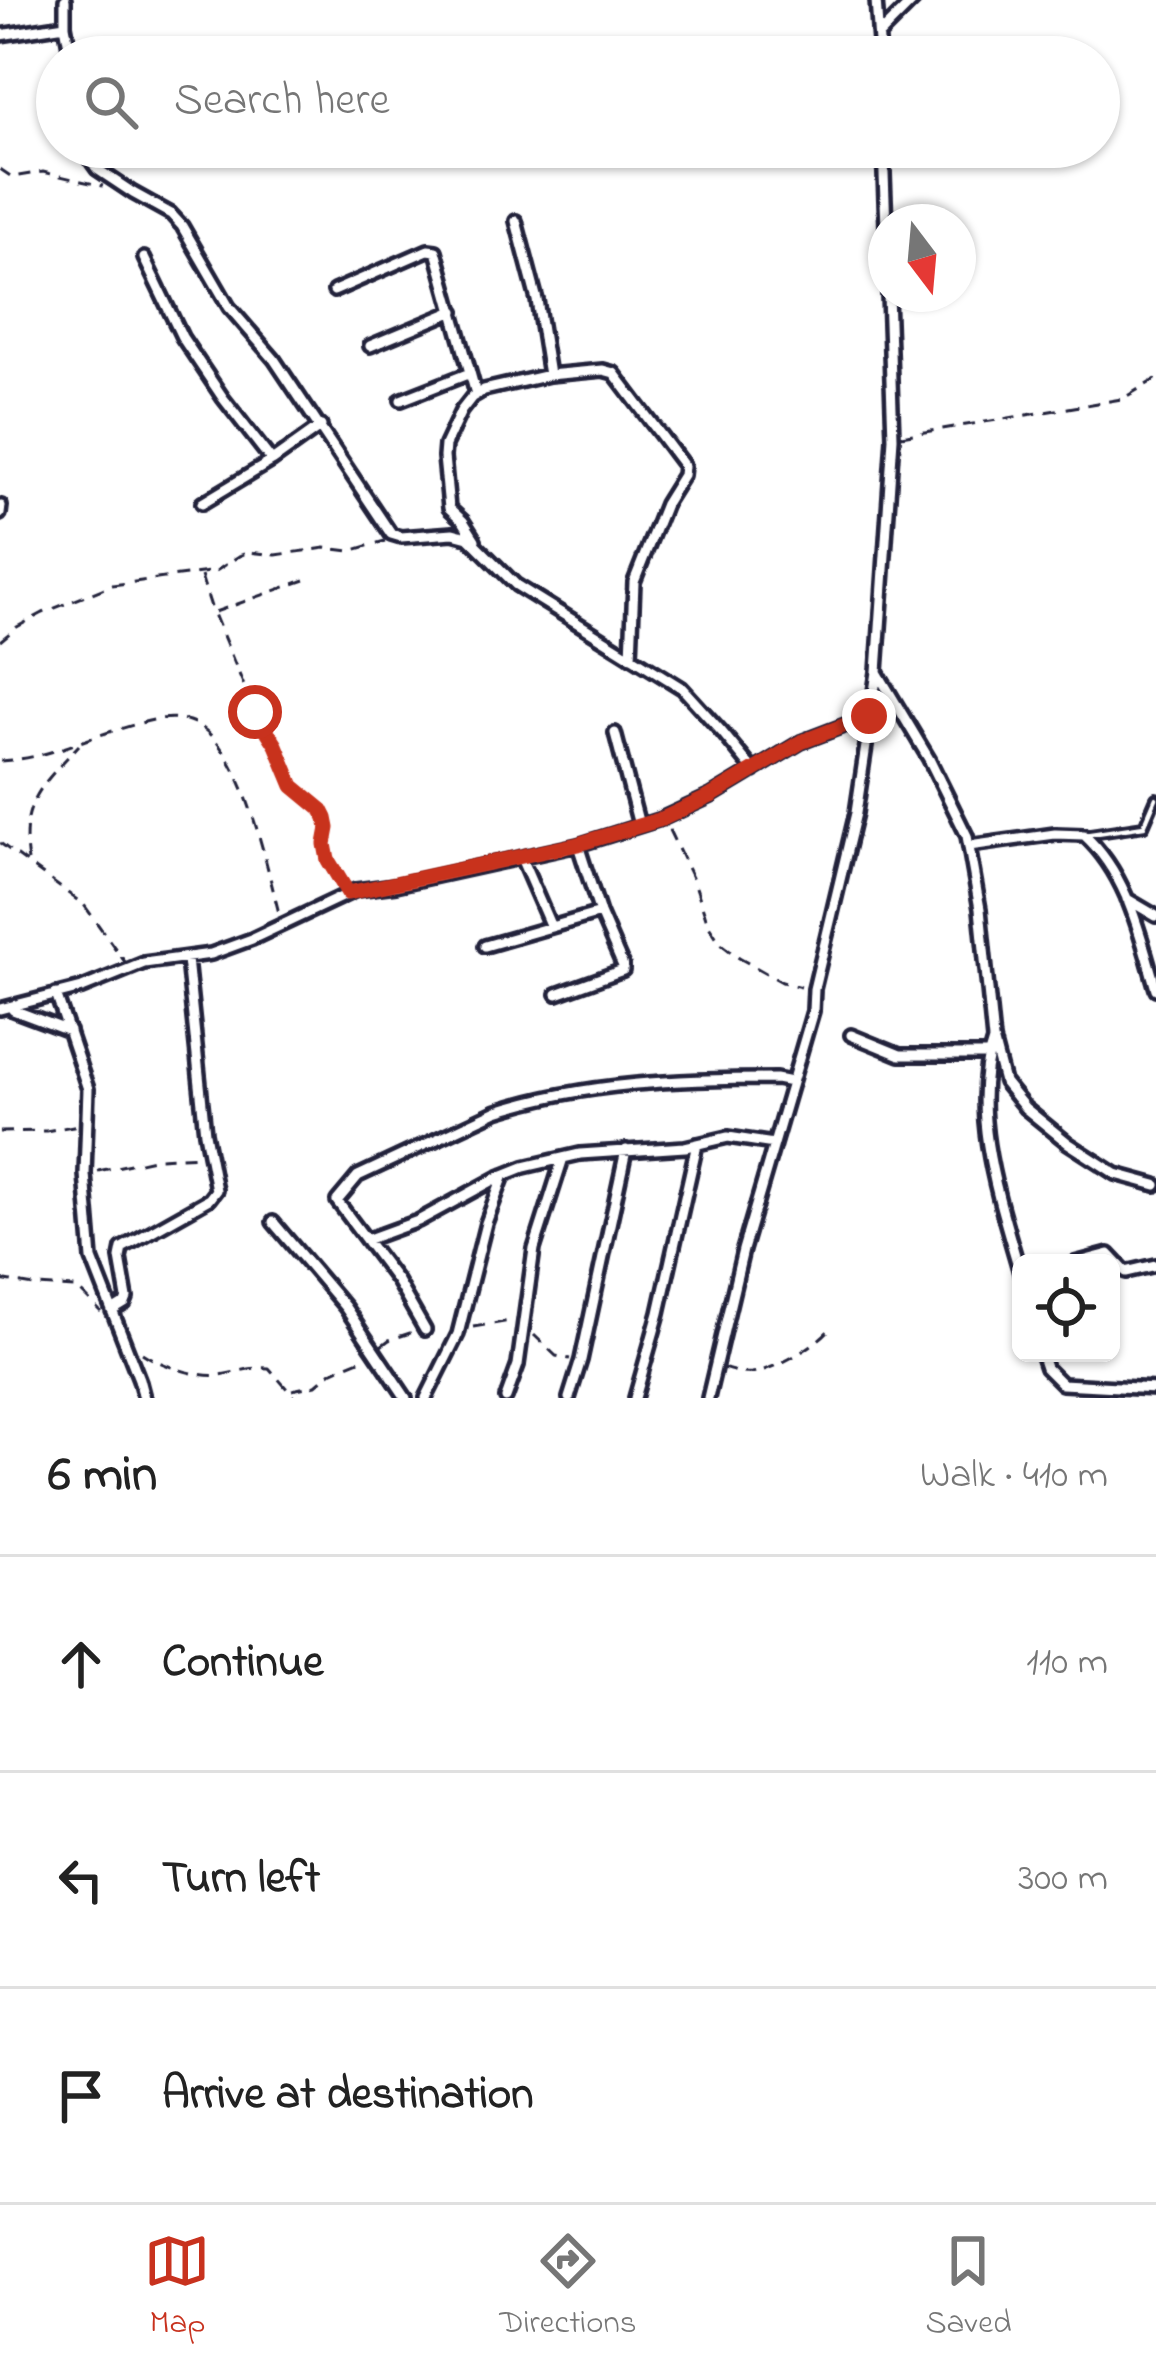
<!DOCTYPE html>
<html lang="en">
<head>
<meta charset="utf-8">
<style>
  :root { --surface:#fff; --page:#f2f2f2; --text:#222; --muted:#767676; --line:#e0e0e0; --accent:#c8321e }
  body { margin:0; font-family:"Indie Flower",sans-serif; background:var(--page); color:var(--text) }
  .controls { position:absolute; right:36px; bottom:36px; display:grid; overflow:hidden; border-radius:18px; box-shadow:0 3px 9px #0004 }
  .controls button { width:108px; height:108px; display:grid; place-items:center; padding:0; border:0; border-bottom:3px solid var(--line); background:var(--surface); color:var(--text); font:60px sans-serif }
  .compass { position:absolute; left:868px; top:204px; width:108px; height:108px; border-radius:50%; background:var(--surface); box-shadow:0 3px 9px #0004; rotate:164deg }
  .stop { position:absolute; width:36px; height:36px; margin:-27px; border:9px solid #c8321e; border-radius:50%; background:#fff }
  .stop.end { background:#c8321e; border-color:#fff; box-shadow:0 3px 12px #0008 }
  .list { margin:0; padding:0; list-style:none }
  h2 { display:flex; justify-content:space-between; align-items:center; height:156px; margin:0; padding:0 48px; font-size:51px }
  h2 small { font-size:39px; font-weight:400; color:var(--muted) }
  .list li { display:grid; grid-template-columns:78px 1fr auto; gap:36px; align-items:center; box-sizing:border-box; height:216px; padding:0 48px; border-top:3px solid var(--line) }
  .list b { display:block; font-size:45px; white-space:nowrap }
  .list em { font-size:39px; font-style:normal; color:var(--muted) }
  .icon { flex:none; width:66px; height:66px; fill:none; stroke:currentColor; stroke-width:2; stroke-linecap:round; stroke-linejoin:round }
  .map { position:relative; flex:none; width:1156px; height:1398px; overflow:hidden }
  .search { position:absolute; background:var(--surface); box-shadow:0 3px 9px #0004; left:36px; right:36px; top:36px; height:132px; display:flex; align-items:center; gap:30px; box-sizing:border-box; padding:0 42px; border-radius:66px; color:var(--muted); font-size:45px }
  .sheet { height:804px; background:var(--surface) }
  nav { display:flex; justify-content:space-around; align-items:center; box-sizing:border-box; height:168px; border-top:3px solid var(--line); background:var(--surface); font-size:33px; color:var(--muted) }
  nav a { display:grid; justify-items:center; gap:6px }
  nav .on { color:var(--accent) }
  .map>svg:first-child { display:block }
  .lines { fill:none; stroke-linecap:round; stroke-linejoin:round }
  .lane-casing { stroke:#22223b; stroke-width:14 }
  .street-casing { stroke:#22223b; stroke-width:18 }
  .path { stroke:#22223b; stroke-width:3; stroke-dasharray:12 9; stroke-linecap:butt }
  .lane { stroke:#fff; stroke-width:4.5 }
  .street { stroke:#fff; stroke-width:9 }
  .route { stroke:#c8321e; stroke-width:15 }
</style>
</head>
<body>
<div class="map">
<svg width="1156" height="1398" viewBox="0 0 1156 1398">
  <rect width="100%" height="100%" fill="#fff"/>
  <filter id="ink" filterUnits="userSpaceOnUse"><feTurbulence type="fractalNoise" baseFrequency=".00833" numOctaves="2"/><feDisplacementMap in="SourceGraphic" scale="24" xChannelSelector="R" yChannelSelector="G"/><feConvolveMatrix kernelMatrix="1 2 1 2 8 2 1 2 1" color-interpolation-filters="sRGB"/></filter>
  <g filter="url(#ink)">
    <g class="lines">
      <defs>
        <path id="lane" d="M 1084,835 L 1144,826 L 1156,798"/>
        <path id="street" d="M 65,0 L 65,25 L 71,57
          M 876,0 L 880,57
          M 0,35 L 65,25
          M 879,35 L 914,0
          M 89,147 L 92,162 L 97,169 L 133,193 L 171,214 L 182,226 L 229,307 L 274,359 L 391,534 L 401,537 L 453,533 L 468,537 L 516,585 L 682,688 L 722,732 L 754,771
          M 883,147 L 886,227
          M 516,221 L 537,300 L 549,375
          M 144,258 L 182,337 L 223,398 L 272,461
          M 334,291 L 428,250 L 436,251 L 476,394
          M 370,346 L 454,311
          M 401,400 L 470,373
          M 202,503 L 272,461 L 321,426
          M 0,514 L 1,506
          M 475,540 L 463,521 L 449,508 L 444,457 L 445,445 L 461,411 L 472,397 L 484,390 L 549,375 L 603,370 L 614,373 L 684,466 L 683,475 L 665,504 L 634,582 L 631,657
          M 877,672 L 929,759 L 967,836 L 980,909 L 993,1040 L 1004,1082 L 1025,1108 L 1068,1143 L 1116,1174 L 1156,1185
          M 615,733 L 639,825
          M 969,846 L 1055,834 L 1084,835 C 1128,875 1140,935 1156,989
          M 521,858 L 551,927
          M 1127,899 L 1156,916
          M 485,946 L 600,913
          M 56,994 L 88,1089 L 85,1174 L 92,1259 L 139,1379 L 144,1398
          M 557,994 L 623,970 L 623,966 L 600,913 L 578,845
          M 0,1009 L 82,988 L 144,963 L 211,954 L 252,939 L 356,890 L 396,885 L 578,845 L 661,819 L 711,796 L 801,742 L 869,716
          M 13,1010 L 69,1031
          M 851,1035 L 900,1055 L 988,1055
          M 993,1041 C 968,1112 1001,1205 1021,1276
          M 273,1222 L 345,1307 L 406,1398
          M 366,1240 L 418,1221 L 499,1177 L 524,1167 L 580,1154 L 685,1147 L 728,1137 L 774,1144
          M 1075,1263 L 1109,1254 L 1126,1272 L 1156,1265
          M 112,1311 L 125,1303 L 127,1298 L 120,1258 L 122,1248 L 209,1199 L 216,1190 L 205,1133 L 187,959
          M 425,1330 L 397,1281 L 337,1201 L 358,1176 L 497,1111 C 586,1082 683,1079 776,1079 L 791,1082
          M 1041,1353 L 1046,1368 L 1062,1384 L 1156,1389
          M 426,1398 L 458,1334 L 486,1223 L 504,1175
          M 506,1398 L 518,1365 L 534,1249 L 563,1158
          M 569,1398 L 581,1360 L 626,1150
          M 635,1398 L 659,1313 L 697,1144
          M 708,1398 L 743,1250 L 813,1011 L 814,989 L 856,813 L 877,672 L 893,438 L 888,294"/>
      </defs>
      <use href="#lane" class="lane-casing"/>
      <use href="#street" class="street-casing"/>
      <path class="path" d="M 0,169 L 12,177 L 43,172 L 103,186
        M 901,436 L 1122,399 L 1156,379
        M 201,576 L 211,607 L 255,712 L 276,745 L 293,786 L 322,810 L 326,818 L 326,854 L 343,886
        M 215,612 L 305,580
        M 0,641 L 17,627 L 43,613 L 112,585 L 216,571 L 239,556 L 249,552 L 276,555 L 325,548 L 350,551 L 385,541
        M 0,761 C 44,759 75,742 116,730 C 138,724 166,713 189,721 C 243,739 266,866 280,917
        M 669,830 L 695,884 L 708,924 L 721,944 L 739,958 L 782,982 L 801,987
        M 0,843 L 84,905 L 125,962
        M 28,861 C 19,803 42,785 79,745
        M 0,1132 L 46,1131 L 78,1125
        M 98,1171 L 158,1158 L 201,1156
        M 0,1280 L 34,1286 L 77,1288 L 101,1312
        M 473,1327 L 511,1321
        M 534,1335 L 556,1356 L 570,1359
        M 381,1346 L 389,1340 L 416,1331
        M 142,1353 C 160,1365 198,1378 219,1375 C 237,1373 251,1366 269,1368 L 295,1398
        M 723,1368 C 733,1371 742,1374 752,1373 C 776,1369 812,1348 828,1331
        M 292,1390 L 316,1385 L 331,1372 L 364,1358"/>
      <use href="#lane" class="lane"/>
      <use href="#street" class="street"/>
    </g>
  </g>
  <g class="lines" filter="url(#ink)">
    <path class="route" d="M 255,712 L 276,745 L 293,786 L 322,810 L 326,818 L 328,828 L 325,844 L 328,860 L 348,893 L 578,844 L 662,819 L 711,796 L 801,742 L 869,716"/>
  </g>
</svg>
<div class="controls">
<button><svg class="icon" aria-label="locate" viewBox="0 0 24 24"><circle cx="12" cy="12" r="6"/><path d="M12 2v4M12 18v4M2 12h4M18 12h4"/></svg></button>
</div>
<svg class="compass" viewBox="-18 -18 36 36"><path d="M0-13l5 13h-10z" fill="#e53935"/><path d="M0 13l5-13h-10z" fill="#767676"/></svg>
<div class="stop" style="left:255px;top:712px"></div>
<div class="stop end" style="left:869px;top:716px"></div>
<div class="search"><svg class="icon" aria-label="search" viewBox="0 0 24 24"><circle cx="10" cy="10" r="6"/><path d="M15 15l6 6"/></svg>Search here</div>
</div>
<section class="sheet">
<h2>6 min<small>Walk · 410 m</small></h2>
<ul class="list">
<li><svg class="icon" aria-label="ahead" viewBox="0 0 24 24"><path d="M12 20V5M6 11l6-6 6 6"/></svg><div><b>Continue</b></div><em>110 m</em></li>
<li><svg class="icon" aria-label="left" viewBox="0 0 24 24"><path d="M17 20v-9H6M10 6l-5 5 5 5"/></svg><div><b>Turn left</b></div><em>300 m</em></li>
<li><svg class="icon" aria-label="arrive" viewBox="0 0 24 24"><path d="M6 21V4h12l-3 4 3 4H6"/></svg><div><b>Arrive at destination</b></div></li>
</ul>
</section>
<nav>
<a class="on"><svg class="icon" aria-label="map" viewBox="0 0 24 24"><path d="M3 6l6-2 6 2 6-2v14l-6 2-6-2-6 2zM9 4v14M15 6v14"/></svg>Map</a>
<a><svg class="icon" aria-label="directions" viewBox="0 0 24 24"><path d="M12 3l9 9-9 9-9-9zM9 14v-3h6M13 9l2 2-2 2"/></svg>Directions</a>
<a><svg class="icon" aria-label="saved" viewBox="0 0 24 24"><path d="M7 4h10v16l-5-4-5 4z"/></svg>Saved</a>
</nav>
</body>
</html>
